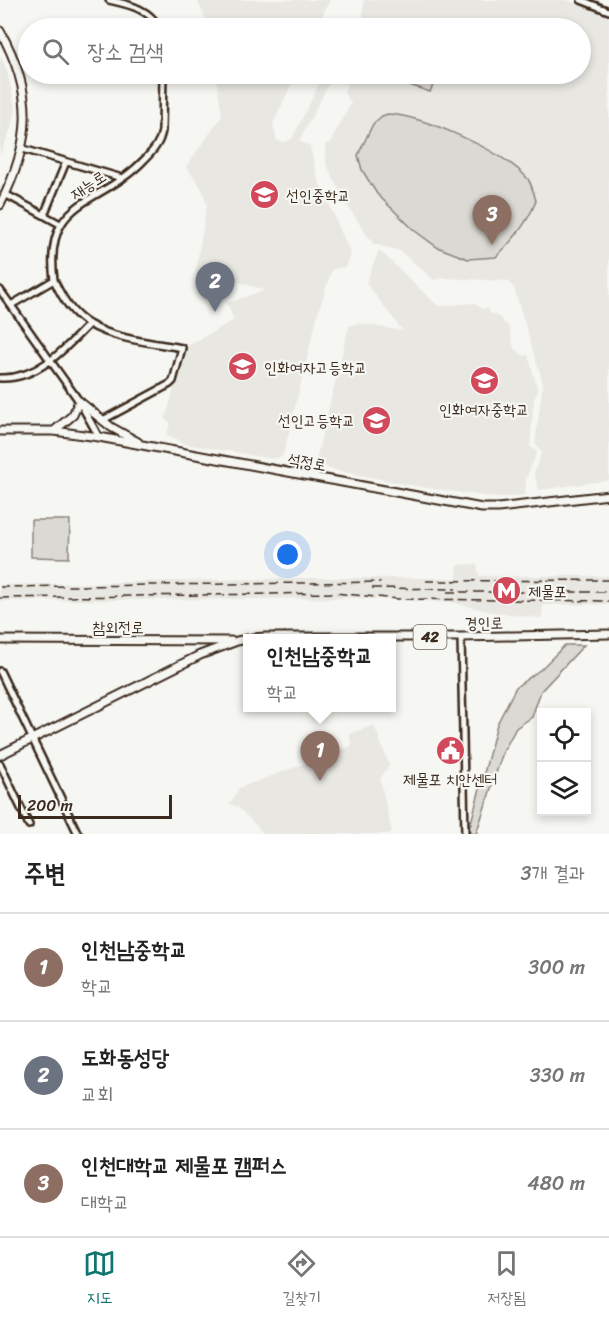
<!DOCTYPE html>
<html lang="ko">
<head>
<meta charset="utf-8">
<style>
  :root { --surface:#fff; --page:#f2f2f2; --text:#222; --muted:#767676; --line:#e0e0e0; --accent:#0f766e }
  body { margin:0; font-family:Sriracha,"Poor Story",sans-serif; background:var(--page); color:var(--text) }
  .controls { position:absolute; right:18px; bottom:18px; display:grid; overflow:hidden; border-radius:0px; box-shadow:0 3px 9px #0003 }
  .controls button { width:54px; height:54px; display:grid; place-items:center; padding:0; border:0; border-bottom:2px solid var(--line); background:var(--surface); color:var(--text); font:30px sans-serif }
  .scale { position:absolute; left:18px; bottom:15px; width:154px; box-sizing:border-box; padding-left:6px; border:3px solid #3b2a1e; border-top:0; font-size:16px; line-height:21px; white-space:nowrap; color:#3b2a1e; -webkit-text-stroke:4px #f6f6f2; paint-order:stroke }
  .you { position:absolute; left:288px; top:555px; width:21px; height:21px; margin:-15px; border:4px solid #fff; border-radius:50%; background:#1a73e8; box-shadow:0 0 0 9px #1a73e833 }
  .badge { display:grid; place-items:center; width:39px; height:39px; border-radius:50%; background:var(--accent); color:#fff; font-size:20px; font-weight:700 }
  .pin { position:absolute; translate:-50% -50px; filter:drop-shadow(0 2px 3px #0008) }
  .pin::after { content:''; position:absolute; top:32px; width:21px; height:18px; background:inherit; clip-path:polygon(0 0,100% 0,50% 100%) }
  .popup { position:absolute; left:243px; top:634px; width:153px; height:78px; box-sizing:border-box; display:grid; place-content:center; border-radius:0px; background:var(--surface); filter:drop-shadow(0 2px 4px #0005); font-size:20px; white-space:nowrap; color:var(--muted) }
  .popup b { font-size:22px; color:var(--text) }
  .popup::after { content:''; position:absolute; left:50%; top:100%; margin-left:-12px; border:12px solid transparent; border-top-color:var(--surface) }
  .list { margin:0; padding:0; list-style:none }
  h2 { display:flex; justify-content:space-between; align-items:center; height:78px; margin:0; padding:0 24px; font-size:26px }
  h2 small { font-size:20px; font-weight:400; color:var(--muted) }
  .list li { display:grid; grid-template-columns:39px 1fr auto; gap:18px; align-items:center; box-sizing:border-box; height:108px; padding:0 24px; border-top:2px solid var(--line) }
  .list b { display:block; font-size:22px; white-space:nowrap }
  .list p { margin:0; font-size:20px; white-space:nowrap; color:var(--muted) }
  .list em { font-size:20px; font-style:normal; color:var(--muted) }
  .icon { flex:none; width:33px; height:33px; fill:none; stroke:currentColor; stroke-width:2; stroke-linecap:round; stroke-linejoin:round }
  .map { position:relative; flex:none; width:609px; height:834px; overflow:hidden }
  .search { position:absolute; background:var(--surface); box-shadow:0 3px 9px #0003; left:18px; right:18px; top:18px; height:66px; display:flex; align-items:center; gap:15px; box-sizing:border-box; padding:0 21px; border-radius:33px; color:var(--muted); font-size:22px }
  .sheet { height:402px; background:var(--surface) }
  nav { display:flex; justify-content:space-around; align-items:center; box-sizing:border-box; height:84px; border-top:2px solid var(--line); background:var(--surface); font-size:16px; color:var(--muted) }
  nav a { display:grid; justify-items:center; gap:3px }
  nav .on { color:var(--accent) }
  .map>svg:first-child { display:block }
  .built { fill:#e8e7e2 }
  .green { fill:#dad9d3; stroke:#8a8278; stroke-width:1.5 }
  .lines { fill:none; stroke-linecap:round; stroke-linejoin:round }
  .minor-casing { stroke:#3b2a1e; stroke-width:10 }
  .major-casing { stroke:#3b2a1e; stroke-width:11 }
  .minor { stroke:#f6f6f2; stroke-width:5 }
  .major { stroke:#f6f6f2; stroke-width:7 }
  .rail { stroke:#3b2a1e; stroke-width:1.5; stroke-dasharray:9 4.5; stroke-linecap:butt }
  .labels { text-anchor:middle; dominant-baseline:central; stroke-width:4.5; stroke-linejoin:round; paint-order:stroke }
  .shield { fill:#f6f6f2; stroke:#73675e; stroke-width:1.5 }
  .shield-label { font-size:15px; font-weight:bold; fill:#3b2a1e }
  .street-label { font-size:16px; fill:#3b2a1e; stroke:#f6f6f2 }
  .poi-label { font-size:16px; fill:#3b2a1e; stroke:#f6f6f2; text-anchor:start }
</style>
</head>
<body>
<div class="map">
<svg width="609" height="834" viewBox="0 0 609 834">
  <rect width="100%" height="100%" fill="#f6f6f2"/>
  <filter id="ink" filterUnits="userSpaceOnUse"><feTurbulence type="fractalNoise" baseFrequency=".0167" numOctaves="2"/><feDisplacementMap in="SourceGraphic" scale="12" xChannelSelector="R" yChannelSelector="G"/><feConvolveMatrix kernelMatrix="1 2 1 2 8 2 1 2 1" color-interpolation-filters="sRGB"/></filter>
  <g filter="url(#ink)">
    <path class="built" d="M 197,0 L 330,0 L 316,28 L 210,28 Z
      M 364,0 L 567,0 L 609,17 L 609,480 L 539,490 L 534,473 L 542,452 L 535,444 L 543,383 L 514,288 L 508,281 L 445,278 L 434,280 L 400,251 L 373,244 L 347,205 L 326,164 L 325,145 L 330,143 L 351,103 L 344,93 L 350,74 L 580,74 L 580,28 L 362,28 Z
      M 0,56 L 7,71 L 16,110 L 11,128 L 0,156 Z
      M 216,74 L 296,74 L 273,124 L 277,141 L 285,142 L 292,139 L 324,74 L 334,74 L 299,141 L 310,146 L 317,176 L 351,255 L 346,267 L 332,269 L 318,313 L 283,456 L 273,459 L 180,443 L 177,439 L 166,435 L 171,423 L 165,420 L 186,347 L 234,320 L 227,303 L 265,290 L 220,276 L 195,276 L 207,204 L 201,187 L 186,167 L 222,116 Z
      M 379,250 L 438,306 L 474,303 L 482,309 L 489,308 L 489,312 L 499,317 L 509,327 L 514,348 L 523,356 L 528,355 L 538,391 L 534,399 L 530,446 L 537,452 L 526,478 L 525,495 L 497,498 L 415,486 L 329,469 L 316,460 L 349,326 L 358,323 L 403,331 L 366,283 Z
      M 477,564 L 479,576 L 609,576 L 609,604 L 543,605 L 542,618 L 491,612 L 451,602 L 350,598 L 0,601 L 0,585 L 307,578 L 457,578 L 458,565 Z
      M 374,725 L 389,765 L 380,779 L 392,832 L 388,834 L 264,834 L 238,807 L 230,804 L 239,788 L 352,746 L 349,734 Z"/>
    <path class="green" d="M 411,74 L 418,74 L 435,80 L 430,92 L 407,84 Z
      M 388,114 C 424,116 505,152 528,179 C 532,185 534,194 536,201 C 527,224 513,240 496,257 L 468,259 L 437,247 L 415,231 L 377,194 L 362,170 L 358,155 L 373,124 L 382,116 Z
      M 31,520 L 70,520 L 69,558 L 31,557 Z
      M 565,645 L 584,645 L 541,691 L 532,717 L 516,728 L 503,752 L 476,834 L 473,834 L 469,830 L 497,724 L 516,687 L 541,669 Z"/>
    <g class="lines">
      <defs>
        <path id="minor" d="M 109,0 C 130,5 148,8 160,28
          M 581,0 L 609,11
          M 23,149 L 122,178
          M 5,194 L 60,224
          M 44,215 L 66,162
          M 54,280 C 61,296 73,315 89,324 C 113,339 154,343 182,348 L 173,381 L 170,384 L 103,420
          M 0,290 L 79,401 L 99,437
          M 11,305 L 54,280 C 43,196 100,207 145,159 C 153,151 160,143 162,131 L 163,74
          M 0,378 C 37,380 65,349 89,324
          M 461,637 L 465,834
          M 0,671 L 78,834
          M 0,764 L 29,825"/>
        <path id="major" d="M 0,31 C 35,93 32,142 0,205
          M 0,431 L 54,431 L 99,437 L 482,508 L 498,508 L 609,495
          M 54,431 L 73,415 L 79,401 L 111,427 L 138,442
          M 252,638 L 265,637 L 461,637 L 609,634
          M 0,640 L 231,641
          M 0,755 L 200,655 L 237,641 L 248,639"/>
      </defs>
      <use href="#minor" class="minor-casing"/>
      <use href="#major" class="major-casing"/>
      <use href="#minor" class="minor"/>
      <use href="#major" class="major"/>
      <path class="rail" d="M 426,581 L 609,580
        M 0,587 L 381,582
        M 372,588 L 456,589
        M 447,592 L 609,592
        M 0,598 L 334,593 L 398,599 L 609,601"/>
    </g>
  </g>
  <defs>
    <symbol id="school-disc" viewBox="-11 -11 22 22"><circle r="9.5" fill="#d1495b" stroke="#f6f6f2"/><path d="M0-5L7-2L0 1L-7-2ZM-4 1L0 2.5L4 1V4Q0 6-4 4Z" fill="#fff"/></symbol>
    <symbol id="metro-disc" viewBox="-11 -11 22 22"><circle r="9.5" fill="#d1495b" stroke="#f6f6f2"/><path d="M-5.5 5V-5H-3L0 0L3-5H5.5V5H3V-.5L0 4L-3-.5V5Z" fill="#fff"/></symbol>
    <symbol id="civic-disc" viewBox="-11 -11 22 22"><circle r="9.5" fill="#d1495b" stroke="#f6f6f2"/><path d="M-.6-6.5H3V-4.5H.6V-3L4-1V1h2V6H-6V1h2V-1L-.6-3ZM-1.2 2.5V6h2.4V2.5Z" fill="#fff"/></symbol>
  </defs>
  <g fill-rule="evenodd">
    <use href="#school-disc" x="248" y="178" width="33" height="33"/>
    <use href="#school-disc" x="226" y="350" width="33" height="33"/>
    <use href="#school-disc" x="468" y="364" width="33" height="33"/>
    <use href="#school-disc" x="360" y="404" width="33" height="33"/>
    <use href="#metro-disc" x="490" y="574" width="33" height="33"/>
    <use href="#civic-disc" x="434" y="734" width="33" height="33"/>
  </g>
  <g class="labels">
    <rect class="shield" x="413.5" y="625" width="33" height="24" rx="4.5"/>
    <g class="shield-label">
      <text x="430" y="637">42</text>
    </g>
    <g class="street-label">
      <text transform="translate(88 185) rotate(-33)">재능로</text>
      <text transform="translate(307 462) rotate(10)">석정로</text>
      <text transform="translate(484 623) rotate(-1)">경인로</text>
      <text x="118" y="627">참외전로</text>
    </g>
    <g class="poi-label">
      <text x="286" y="195">선인중학교</text>
      <text x="264" y="367">인화여자고등학교</text>
      <text x="484" y="409" text-anchor="middle">인화여자중학교</text>
      <text x="355" y="420" text-anchor="end">선인고등학교</text>
      <text x="528" y="591">제물포</text>
      <text x="450" y="779" text-anchor="middle">제물포 치안센터</text>
    </g>
  </g>
</svg>
<div class="controls">
<button><svg class="icon" aria-label="locate" viewBox="0 0 24 24"><circle cx="12" cy="12" r="6"/><path d="M12 2v4M12 18v4M2 12h4M18 12h4"/></svg></button>
<button><svg class="icon" aria-label="layers" viewBox="0 0 24 24"><path d="M12 4l9 5-9 5-9-5zM3 14l9 5 9-5"/></svg></button>
</div>
<div class="scale">200 m</div>
<div class="you"></div>
<div class="pin badge" style="left:320px;top:781px;background:#8d6e63">1</div>
<div class="popup"><b>인천남중학교</b>학교</div>
<div class="pin badge" style="left:215px;top:312px;background:#6b7280">2</div>
<div class="pin badge" style="left:492px;top:245px;background:#8d6e63">3</div>
<div class="search"><svg class="icon" aria-label="search" viewBox="0 0 24 24"><circle cx="10" cy="10" r="6"/><path d="M15 15l6 6"/></svg>장소 검색</div>
</div>
<section class="sheet">
<h2>주변<small>3개 결과</small></h2>
<ul class="list">
<li><span class="badge" style="background:#8d6e63">1</span><div><b>인천남중학교</b><p>학교</p></div><em>300 m</em></li>
<li><span class="badge" style="background:#6b7280">2</span><div><b>도화동성당</b><p>교회</p></div><em>330 m</em></li>
<li><span class="badge" style="background:#8d6e63">3</span><div><b>인천대학교 제물포 캠퍼스</b><p>대학교</p></div><em>480 m</em></li>
</ul>
</section>
<nav>
<a class="on"><svg class="icon" aria-label="map" viewBox="0 0 24 24"><path d="M3 6l6-2 6 2 6-2v14l-6 2-6-2-6 2zM9 4v14M15 6v14"/></svg>지도</a>
<a><svg class="icon" aria-label="directions" viewBox="0 0 24 24"><path d="M12 3l9 9-9 9-9-9zM9 14v-3h6M13 9l2 2-2 2"/></svg>길찾기</a>
<a><svg class="icon" aria-label="saved" viewBox="0 0 24 24"><path d="M7 4h10v16l-5-4-5 4z"/></svg>저장됨</a>
</nav>
</body>
</html>
